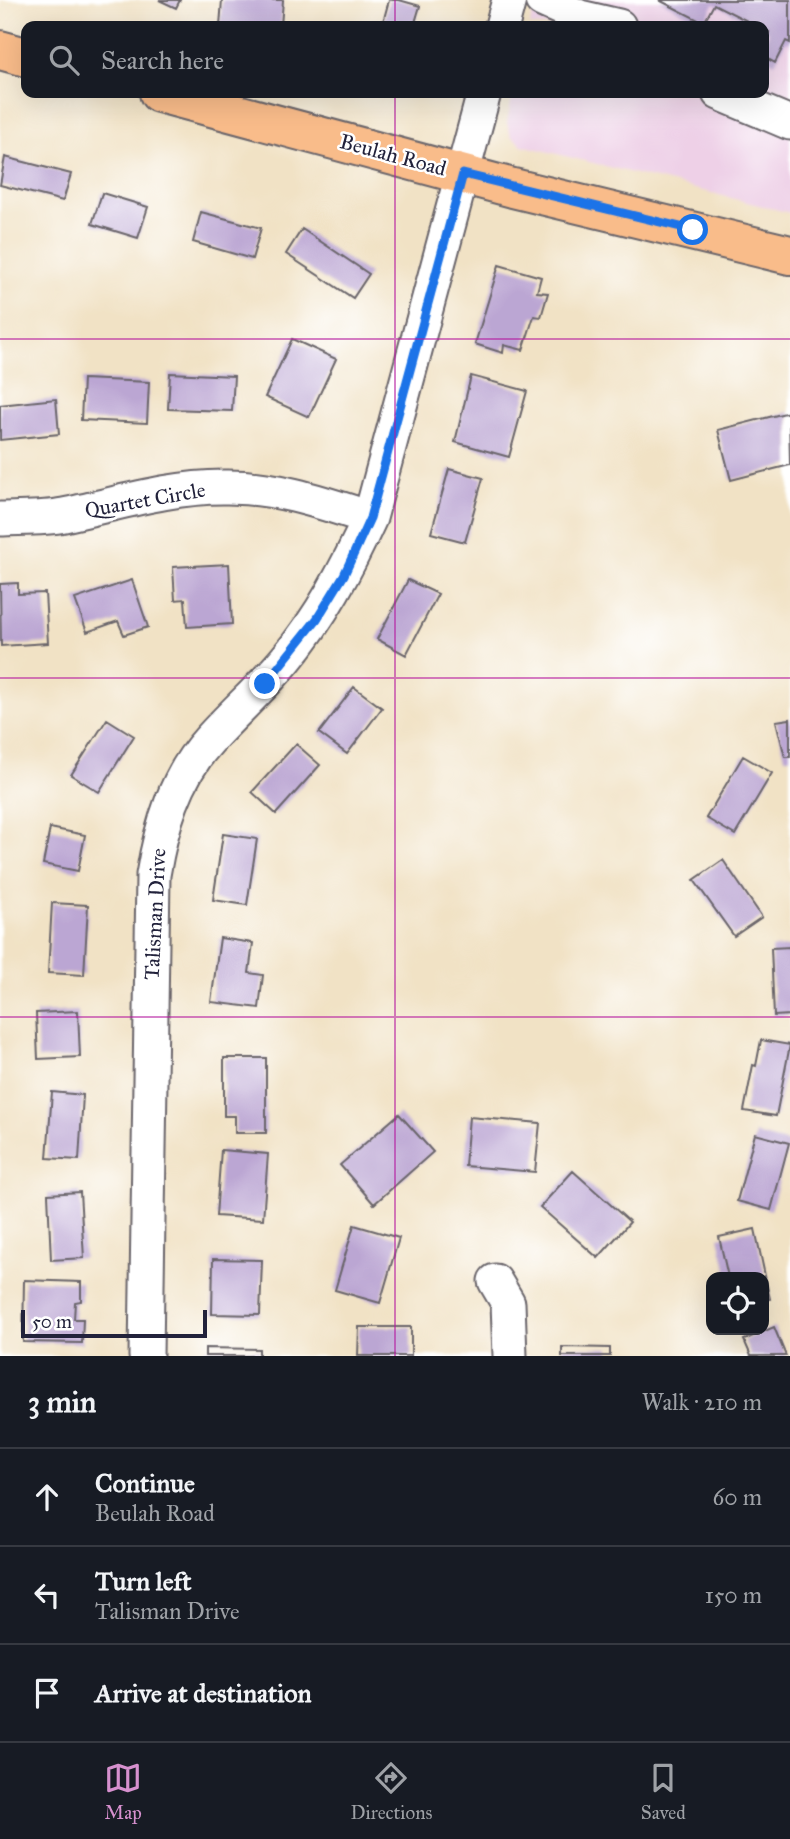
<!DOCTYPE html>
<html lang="en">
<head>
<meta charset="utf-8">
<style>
  :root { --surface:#171b24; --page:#20242c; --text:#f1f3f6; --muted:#9ea1a6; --line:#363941; --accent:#d690ce }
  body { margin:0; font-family:"IM FELL Great Primer",serif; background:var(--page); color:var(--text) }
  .controls { position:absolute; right:21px; bottom:21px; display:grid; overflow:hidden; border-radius:14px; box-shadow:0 7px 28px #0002 }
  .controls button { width:63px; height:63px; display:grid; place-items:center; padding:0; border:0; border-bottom:2px solid var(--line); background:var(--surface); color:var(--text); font:35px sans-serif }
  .scale { position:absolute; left:21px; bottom:18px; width:186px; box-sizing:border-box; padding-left:7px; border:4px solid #22223b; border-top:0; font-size:19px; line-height:24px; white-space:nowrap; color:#22223b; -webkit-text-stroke:5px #fff; paint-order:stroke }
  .stop { position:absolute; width:21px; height:21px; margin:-16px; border:5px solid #1a73e8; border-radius:50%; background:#fff }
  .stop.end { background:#1a73e8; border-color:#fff; box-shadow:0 2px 7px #0008 }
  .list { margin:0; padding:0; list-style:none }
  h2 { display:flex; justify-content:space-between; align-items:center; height:91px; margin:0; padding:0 28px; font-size:30px }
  h2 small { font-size:23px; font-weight:400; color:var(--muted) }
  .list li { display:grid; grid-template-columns:46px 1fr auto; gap:21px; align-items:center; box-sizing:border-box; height:98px; padding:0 28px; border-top:2px solid var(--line) }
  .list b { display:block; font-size:26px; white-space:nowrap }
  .list p { margin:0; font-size:23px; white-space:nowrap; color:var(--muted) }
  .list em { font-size:23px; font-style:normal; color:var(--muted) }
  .icon { flex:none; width:38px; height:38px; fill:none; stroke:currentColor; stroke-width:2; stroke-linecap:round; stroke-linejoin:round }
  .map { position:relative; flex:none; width:790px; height:1356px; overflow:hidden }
  .search { position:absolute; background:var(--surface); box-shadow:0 7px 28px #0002; left:21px; right:21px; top:21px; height:77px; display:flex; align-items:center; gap:18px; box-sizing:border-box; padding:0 24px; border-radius:14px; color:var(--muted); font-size:26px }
  .sheet { height:385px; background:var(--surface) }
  nav { display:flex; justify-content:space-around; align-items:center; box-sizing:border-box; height:98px; border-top:2px solid var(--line); background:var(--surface); font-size:19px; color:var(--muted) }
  nav a { display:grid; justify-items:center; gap:4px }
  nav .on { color:var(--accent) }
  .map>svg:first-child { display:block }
  .built { fill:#eed0e7 }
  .building { fill:#bba6d3 }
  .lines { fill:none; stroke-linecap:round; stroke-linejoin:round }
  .minor-casing { stroke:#6a656b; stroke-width:37 }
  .major-casing { stroke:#6a656b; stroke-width:42 }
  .minor { stroke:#fff; stroke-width:33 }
  .major { stroke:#f9bc8a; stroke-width:38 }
  .route { stroke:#1a73e8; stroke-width:9 }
  .grid { fill:none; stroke:#b5179e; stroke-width:2; stroke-opacity:0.55 }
  .labels { text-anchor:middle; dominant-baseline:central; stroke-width:5; stroke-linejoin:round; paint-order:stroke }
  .street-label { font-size:21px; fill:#22223b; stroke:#fff }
</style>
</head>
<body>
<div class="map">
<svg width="790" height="1356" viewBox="0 0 790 1356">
  <rect width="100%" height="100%" fill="#fff"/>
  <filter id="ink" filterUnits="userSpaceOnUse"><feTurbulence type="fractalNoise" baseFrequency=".0143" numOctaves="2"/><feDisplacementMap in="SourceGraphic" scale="14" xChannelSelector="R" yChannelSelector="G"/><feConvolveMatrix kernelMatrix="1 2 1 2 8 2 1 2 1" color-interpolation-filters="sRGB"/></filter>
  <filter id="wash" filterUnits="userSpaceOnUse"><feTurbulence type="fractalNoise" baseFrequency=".00686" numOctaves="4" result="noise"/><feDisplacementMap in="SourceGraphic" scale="28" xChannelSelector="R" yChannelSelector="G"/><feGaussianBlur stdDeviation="1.57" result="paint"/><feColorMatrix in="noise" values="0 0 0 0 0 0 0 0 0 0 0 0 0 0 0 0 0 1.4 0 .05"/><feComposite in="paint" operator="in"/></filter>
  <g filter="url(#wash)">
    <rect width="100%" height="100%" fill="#f1e2c5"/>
    <path class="built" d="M 536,0 L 790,0 L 790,213 L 522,145 L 511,136 L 507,123 L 513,93 L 764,93 L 764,26 L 530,26 Z"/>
    <g id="blocks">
      <path class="building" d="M 159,0 L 180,0 L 176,8 Z
        M 222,0 L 283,0 L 281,26 L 220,26 Z
        M 389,0 L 399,0 L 420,6 L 414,26 L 382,26 Z
        M 659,0 L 790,0 L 790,43 L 786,41 L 775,63 L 764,57 L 764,44 L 769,32 L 764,30 L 764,26 L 757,26 L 714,4 L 704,23 Z
        M 5,157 L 71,174 L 63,201 L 0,185 Z
        M 102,193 L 148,207 L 138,238 L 92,224 Z
        M 201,212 L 261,228 L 252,259 L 193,242 Z
        M 302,229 L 369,274 L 353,298 L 286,254 Z
        M 499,265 L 541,277 L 537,292 L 548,293 L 541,317 L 534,316 L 523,350 L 504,345 L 503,353 L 475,344 Z
        M 292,339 L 336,359 L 309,417 L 265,397 Z
        M 170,373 L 234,376 L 232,411 L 168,409 Z
        M 471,376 L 527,391 L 509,457 L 455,442 Z
        M 83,379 L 149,382 L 147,423 L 81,420 Z
        M 56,399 L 59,434 L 0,440 L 0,405 Z
        M 789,412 L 790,465 L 731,480 L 718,430 Z
        M 449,469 L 483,478 L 465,542 L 431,533 Z
        M 229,564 L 232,624 L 187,627 L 185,599 L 175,600 L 173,567 Z
        M 132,580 L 148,627 L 124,635 L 118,621 L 87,632 L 75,599 Z
        M 408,580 L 438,594 L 406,655 L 377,639 Z
        M 18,583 L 18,594 L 45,593 L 48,643 L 1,646 L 0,584 Z
        M 354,687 L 382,708 L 347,754 L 319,733 Z
        M 107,719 L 134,736 L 99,792 L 71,775 Z
        M 790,719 L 790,757 L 785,757 L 776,721 Z
        M 296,744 L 320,765 L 276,814 L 252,792 Z
        M 743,756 L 772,773 L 735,835 L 706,818 Z
        M 50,828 L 85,835 L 78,871 L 43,864 Z
        M 223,834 L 257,839 L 247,905 L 213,900 Z
        M 723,860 L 762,917 L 734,936 L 694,880 Z
        M 52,903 L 88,905 L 84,975 L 48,973 Z
        M 220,938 L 253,943 L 249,973 L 263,975 L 259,1008 L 211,1002 Z
        M 790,947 L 790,1015 L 774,1016 L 771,948 Z
        M 78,1011 L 80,1057 L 38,1059 L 36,1013 Z
        M 761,1040 L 790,1045 L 776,1116 L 744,1111 L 753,1065 L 756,1066 Z
        M 224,1058 L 266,1058 L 266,1133 L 235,1133 L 235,1116 L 224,1116 Z
        M 52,1092 L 83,1095 L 79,1160 L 47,1158 Z
        M 399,1114 L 433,1152 L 374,1204 L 340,1165 Z
        M 469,1117 L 540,1123 L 535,1172 L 465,1166 Z
        M 755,1134 L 789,1143 L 771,1210 L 737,1201 Z
        M 221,1150 L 268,1154 L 263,1219 L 216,1216 Z
        M 573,1171 L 630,1222 L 598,1258 L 540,1207 Z
        M 80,1192 L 84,1258 L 51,1260 L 48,1194 Z
        M 354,1225 L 399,1238 L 380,1303 L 335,1290 Z
        M 755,1229 L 770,1299 L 764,1300 L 764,1277 L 728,1277 L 719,1237 Z
        M 213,1259 L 262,1260 L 260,1315 L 212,1314 Z
        M 24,1280 L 81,1282 L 81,1301 L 75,1302 L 74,1319 L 83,1319 L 82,1343 L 23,1342 Z
        M 359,1327 L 411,1327 L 411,1356 L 358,1356 Z
        M 774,1327 L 786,1356 L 751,1356 L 744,1340 Z
        M 562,1347 L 610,1348 L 610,1356 L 562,1356 Z
        M 205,1348 L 259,1349 L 259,1356 L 205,1356 Z"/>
    </g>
  </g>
  <g filter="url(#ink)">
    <use href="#blocks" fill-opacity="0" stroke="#6a656b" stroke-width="2"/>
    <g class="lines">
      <defs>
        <path id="minor" d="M 542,0 L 580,17 L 619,26
          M 502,26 L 509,0
          M 719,93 L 790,123
          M 0,519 C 21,518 44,519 64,515 C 117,504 169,487 223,487 C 275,486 321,502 370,518
          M 495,1281 L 508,1303 L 510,1356
          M 146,1356 L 153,875 C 161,827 175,777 209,740 C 234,712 262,688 286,659 C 322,616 347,568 370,518 L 484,93"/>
        <path id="major" d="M 0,50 L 26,57
          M 159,93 L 513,188 L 790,255"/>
      </defs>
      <use href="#minor" class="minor-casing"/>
      <use href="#major" class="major-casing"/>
      <use href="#minor" class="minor"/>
      <use href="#major" class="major"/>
    </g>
  </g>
  <g class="lines" filter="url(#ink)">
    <path class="route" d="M 265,684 L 317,619 L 344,575 L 370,518 L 463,174 L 693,230"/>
  </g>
  <path class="grid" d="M 395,0 L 395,26M 395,93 L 395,1356M 0,339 L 790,339M 0,678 L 790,678M 0,1017 L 790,1017"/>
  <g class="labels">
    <g class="street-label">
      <text transform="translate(393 155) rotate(15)">Beulah Road</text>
      <text transform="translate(145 500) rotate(-10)">Quartet Circle</text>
      <text transform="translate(155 914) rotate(-87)">Talisman Drive</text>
    </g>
  </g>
</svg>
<div class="controls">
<button><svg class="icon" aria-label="locate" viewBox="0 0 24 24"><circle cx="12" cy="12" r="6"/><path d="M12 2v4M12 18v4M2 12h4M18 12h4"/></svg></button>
</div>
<div class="scale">50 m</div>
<div class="stop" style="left:693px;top:230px"></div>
<div class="stop end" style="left:265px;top:684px"></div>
<div class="search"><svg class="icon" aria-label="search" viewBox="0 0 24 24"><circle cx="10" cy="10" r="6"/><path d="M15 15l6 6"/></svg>Search here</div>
</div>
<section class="sheet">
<h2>3 min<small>Walk · 210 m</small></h2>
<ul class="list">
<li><svg class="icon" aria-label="ahead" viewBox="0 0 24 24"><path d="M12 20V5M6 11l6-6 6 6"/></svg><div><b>Continue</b><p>Beulah Road</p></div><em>60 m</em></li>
<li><svg class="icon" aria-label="left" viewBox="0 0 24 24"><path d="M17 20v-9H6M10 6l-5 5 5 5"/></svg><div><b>Turn left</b><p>Talisman Drive</p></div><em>150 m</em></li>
<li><svg class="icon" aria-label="arrive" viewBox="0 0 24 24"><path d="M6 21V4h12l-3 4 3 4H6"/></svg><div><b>Arrive at destination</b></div></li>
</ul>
</section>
<nav>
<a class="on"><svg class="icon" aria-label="map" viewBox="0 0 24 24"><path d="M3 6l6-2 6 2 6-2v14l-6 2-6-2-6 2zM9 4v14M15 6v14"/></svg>Map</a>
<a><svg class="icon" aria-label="directions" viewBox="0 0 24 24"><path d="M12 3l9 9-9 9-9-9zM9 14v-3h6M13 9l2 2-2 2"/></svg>Directions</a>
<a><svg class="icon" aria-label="saved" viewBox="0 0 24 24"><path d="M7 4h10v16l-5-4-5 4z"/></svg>Saved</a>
</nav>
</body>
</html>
